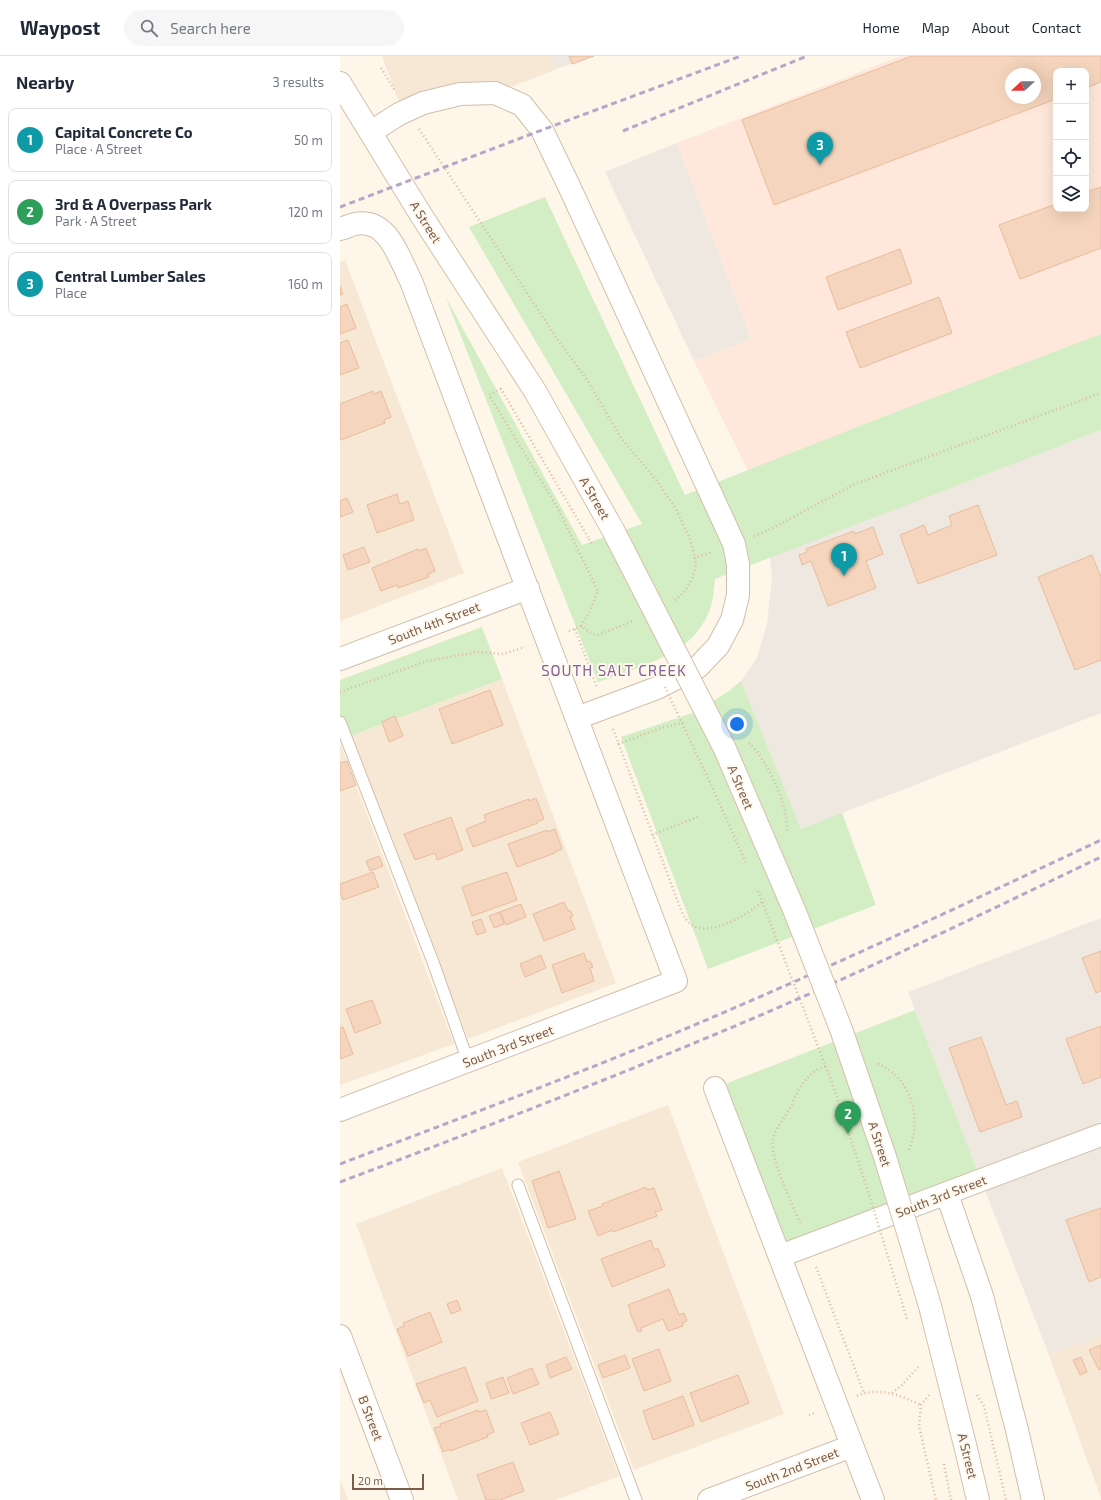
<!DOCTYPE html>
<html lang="en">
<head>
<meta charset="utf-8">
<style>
  :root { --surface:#fff; --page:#f6f6f7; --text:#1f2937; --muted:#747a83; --line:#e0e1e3; --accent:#7d493d }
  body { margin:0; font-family:"Exo 2",sans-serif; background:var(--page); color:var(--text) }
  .controls { position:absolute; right:12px; top:12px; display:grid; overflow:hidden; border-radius:8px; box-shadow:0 4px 16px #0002 }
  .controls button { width:36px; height:36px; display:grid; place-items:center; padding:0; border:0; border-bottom:1px solid var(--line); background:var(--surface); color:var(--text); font:20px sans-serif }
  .compass { position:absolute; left:665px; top:12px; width:36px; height:36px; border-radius:50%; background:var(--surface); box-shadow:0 4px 16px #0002; rotate:249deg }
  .scale { position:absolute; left:12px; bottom:10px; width:72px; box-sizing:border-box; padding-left:4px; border:2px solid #7a5c49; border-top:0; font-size:11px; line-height:14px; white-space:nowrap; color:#7a5c49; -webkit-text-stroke:3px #fff9ef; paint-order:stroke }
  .you { position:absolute; left:397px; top:668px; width:14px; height:14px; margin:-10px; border:3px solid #fff; border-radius:50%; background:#1a73e8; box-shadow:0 0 0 6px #1a73e833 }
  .badge { display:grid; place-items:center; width:26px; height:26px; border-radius:50%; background:var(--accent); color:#fff; font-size:13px; font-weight:700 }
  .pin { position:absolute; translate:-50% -33px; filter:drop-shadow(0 1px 2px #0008) }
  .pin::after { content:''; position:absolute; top:21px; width:14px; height:12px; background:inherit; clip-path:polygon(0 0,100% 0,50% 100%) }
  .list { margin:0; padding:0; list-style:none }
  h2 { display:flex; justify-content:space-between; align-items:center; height:52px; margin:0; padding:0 16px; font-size:17px }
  h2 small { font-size:13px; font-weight:400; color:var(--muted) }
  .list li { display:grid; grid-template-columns:26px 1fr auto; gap:12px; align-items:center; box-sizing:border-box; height:64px; margin:0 8px 8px; padding:0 8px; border:1px solid var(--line); border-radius:8px }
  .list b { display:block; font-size:15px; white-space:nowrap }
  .list p { margin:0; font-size:13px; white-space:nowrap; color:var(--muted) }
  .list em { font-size:13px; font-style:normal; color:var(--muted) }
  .icon { flex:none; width:22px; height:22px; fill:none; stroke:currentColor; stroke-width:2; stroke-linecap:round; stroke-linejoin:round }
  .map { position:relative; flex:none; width:761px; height:1444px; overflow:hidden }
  header { display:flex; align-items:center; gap:24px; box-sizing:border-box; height:56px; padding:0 20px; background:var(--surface); border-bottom:1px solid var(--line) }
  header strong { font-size:19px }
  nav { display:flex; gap:22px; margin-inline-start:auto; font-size:14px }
  .search { width:280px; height:36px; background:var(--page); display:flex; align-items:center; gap:10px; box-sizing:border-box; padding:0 14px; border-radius:22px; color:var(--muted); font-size:15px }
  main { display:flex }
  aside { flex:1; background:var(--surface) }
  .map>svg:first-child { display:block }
  .residential { fill:#f6e8d5 }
  .commercial { fill:#ffe7db; fill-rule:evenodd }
  .industrial { fill:#eee8e1 }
  .green { fill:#d3edc4 }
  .building { fill:#f5d5bd; stroke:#e9bc9c; fill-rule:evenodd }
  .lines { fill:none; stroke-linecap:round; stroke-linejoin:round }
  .lane-casing { stroke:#d1beac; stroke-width:13 }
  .street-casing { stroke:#d1beac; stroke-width:24 }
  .secondary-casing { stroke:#d7c0ab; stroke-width:24 }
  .path { stroke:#dbb99f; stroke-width:2.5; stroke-dasharray:1 3; stroke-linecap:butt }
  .lane { stroke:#fff; stroke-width:11 }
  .street { stroke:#fff; stroke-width:22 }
  .secondary { stroke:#fff; stroke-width:22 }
  .rail { stroke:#b9a4ca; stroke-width:3; stroke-dasharray:6 4; stroke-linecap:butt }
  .secondary-bridge-casing { stroke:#d7c0ab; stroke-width:24; stroke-linecap:butt }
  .path-bridge { stroke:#dbb99f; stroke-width:2.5; stroke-dasharray:1 3; stroke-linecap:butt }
  .secondary-bridge { stroke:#fff; stroke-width:22 }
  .labels { text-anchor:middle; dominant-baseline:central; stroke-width:4; stroke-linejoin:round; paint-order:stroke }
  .street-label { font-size:13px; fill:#7a5c49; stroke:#fff9ef }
  .quarter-label { font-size:15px; letter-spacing:1px; fill:#866196; stroke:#fff9ef }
</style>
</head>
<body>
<header>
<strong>Waypost</strong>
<div class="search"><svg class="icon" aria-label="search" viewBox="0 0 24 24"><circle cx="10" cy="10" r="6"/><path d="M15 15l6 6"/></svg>Search here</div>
<nav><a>Home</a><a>Map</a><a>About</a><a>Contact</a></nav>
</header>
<main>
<aside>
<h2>Nearby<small>3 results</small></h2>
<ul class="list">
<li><span class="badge" style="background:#0f9aa8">1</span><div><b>Capital Concrete Co</b><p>Place · A Street</p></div><em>50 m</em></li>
<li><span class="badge" style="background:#2e9e5b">2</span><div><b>3rd &amp; A Overpass Park</b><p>Park · A Street</p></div><em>120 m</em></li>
<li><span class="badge" style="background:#0f9aa8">3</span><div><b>Central Lumber Sales</b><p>Place</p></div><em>160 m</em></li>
</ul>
</aside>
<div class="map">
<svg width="761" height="1444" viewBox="0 0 761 1444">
  <rect width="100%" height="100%" fill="#fef6e8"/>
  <path class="residential" d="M 42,0 L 211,0 L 217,13 L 155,37 L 63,57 Z
    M 5,204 L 124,517 L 0,565 L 0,206 Z
    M 162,623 L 276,927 L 128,983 L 11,680 Z
    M 0,687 L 114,988 L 0,1029 Z
    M 328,1049 L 444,1358 L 294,1414 L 178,1106 Z
    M 162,1112 L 279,1420 L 216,1444 L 118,1444 L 16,1168 Z
    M 761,1279 L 761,1442 L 709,1299 Z
    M 0,1424 L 8,1444 L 0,1444 Z"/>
  <path class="commercial" d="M 561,0 L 761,0 L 761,278 L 540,362 L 408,415 L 354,305 L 411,283 L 337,87 ZM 716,15 L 746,15 L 746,153 L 716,153 ZM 671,18 L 695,18 L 695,42 L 671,42 Z"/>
  <path class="industrial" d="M 211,0 L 252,0 L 217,13 Z
    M 337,87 L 411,283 L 354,305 L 265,116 Z
    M 761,374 L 761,657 L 461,773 L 401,625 L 417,602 L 427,568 L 432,521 L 430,501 Z
    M 761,862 L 761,1279 L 709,1299 L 568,936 Z"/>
  <path class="green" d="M 205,141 L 345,439 L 540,362 L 761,278 L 761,374 L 375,523 C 374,534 373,546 369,556 C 364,568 355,580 345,588 C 319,606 288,616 258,626 L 105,240 L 242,489 L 302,468 L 129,171 Z
    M 142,571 L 162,623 L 0,684 L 0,624 Z
    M 401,625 L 461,773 L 502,757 L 536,849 L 368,913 L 281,681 L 358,655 L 389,635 Z
    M 575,954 L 641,1124 L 440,1200 L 375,1032 Z"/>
  <path class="building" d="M 229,0 L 254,0 L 232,8 Z
    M 572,0 L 761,0 L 761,26 L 746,32 L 746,15 L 716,15 L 716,43 L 434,149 L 402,64 ZM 671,18 L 695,18 L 695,42 L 671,42 Z
    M 761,131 L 761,192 L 680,223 L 659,169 L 716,148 L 716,153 L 746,153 L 746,136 Z
    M 560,193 L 572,227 L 498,254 L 486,221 Z
    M 0,230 L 3,238 L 0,239 Z
    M 599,241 L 612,277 L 520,312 L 506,276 Z
    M 7,248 L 16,272 L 0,278 L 0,251 Z
    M 8,284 L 19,312 L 0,319 L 0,287 Z
    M 33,335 L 34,338 L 41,335 L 51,361 L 44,364 L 45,367 L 1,384 L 0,381 L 0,348 Z
    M 57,438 L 60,448 L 68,445 L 74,464 L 37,477 L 27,449 Z
    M 7,442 L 13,456 L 0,461 L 0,445 Z
    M 638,449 L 657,499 L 578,528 L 560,479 L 584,469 L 588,479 L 612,469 L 609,460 Z
    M 533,471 L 543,498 L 526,505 L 536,532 L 488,550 L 471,505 L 462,509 L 459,499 L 467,496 L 466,493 L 514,475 L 515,478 Z
    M 24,491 L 30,506 L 8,514 L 3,499 Z
    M 86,492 L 95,515 L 88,518 L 89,521 L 58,532 L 57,529 L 41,535 L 32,512 L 78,493 L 79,495 Z
    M 752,499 L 761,521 L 761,604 L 735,614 L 698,521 Z
    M 150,634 L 163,669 L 112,688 L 99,653 Z
    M 55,660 L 63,680 L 49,686 L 42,666 Z
    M 7,705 L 16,729 L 0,735 L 0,707 Z
    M 196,742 L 204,763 L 197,766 L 198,767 L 133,791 L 126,773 L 146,765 L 144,759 L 189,743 L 189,745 Z
    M 111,761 L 123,794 L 97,804 L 95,797 L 75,804 L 64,778 Z
    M 215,773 L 222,793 L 215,796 L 215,797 L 177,811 L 168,788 L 207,774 L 207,776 Z
    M 39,800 L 43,810 L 30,815 L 26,805 Z
    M 33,816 L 39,831 L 3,844 L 0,836 L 0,828 Z
    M 167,816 L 177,844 L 132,860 L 122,831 Z
    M 224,846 L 228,855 L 230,854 L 233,860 L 230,861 L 235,873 L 204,885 L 193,858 Z
    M 181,848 L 186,861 L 166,869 L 160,856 Z
    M 160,856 L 164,868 L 154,872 L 149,860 Z
    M 141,863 L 146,876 L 137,879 L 132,866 Z
    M 761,895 L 761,935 L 756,937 L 742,902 Z
    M 244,897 L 247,906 L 250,905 L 253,911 L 250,912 L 254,925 L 222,937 L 212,909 Z
    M 201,899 L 206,912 L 185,921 L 180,908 Z
    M 32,944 L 41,967 L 15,977 L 6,953 Z
    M 761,970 L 761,1021 L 743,1028 L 726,983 Z
    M 3,971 L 13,998 L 0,1003 L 0,972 Z
    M 641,981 L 666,1049 L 677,1045 L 682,1061 L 640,1076 L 609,992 Z
    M 219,1115 L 236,1163 L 208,1172 L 192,1125 Z
    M 306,1131 L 307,1134 L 314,1132 L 322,1154 L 315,1156 L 317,1160 L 273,1176 L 272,1174 L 258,1180 L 248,1155 L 263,1150 L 262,1148 Z
    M 761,1152 L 761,1221 L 749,1226 L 726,1164 Z
    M 311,1184 L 314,1194 L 318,1192 L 325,1210 L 272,1231 L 261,1203 Z
    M 329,1233 L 339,1259 L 344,1257 L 347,1265 L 342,1267 L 343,1270 L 328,1275 L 323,1263 L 301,1272 L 302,1275 L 298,1276 L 290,1257 L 291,1257 L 288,1249 Z
    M 117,1244 L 121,1254 L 111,1258 L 107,1248 Z
    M 90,1256 L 102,1286 L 68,1300 L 57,1273 L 64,1270 L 63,1267 Z
    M 761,1289 L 761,1313 L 759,1314 L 749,1294 Z
    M 319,1293 L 331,1325 L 304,1335 L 292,1303 Z
    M 285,1299 L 290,1312 L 263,1322 L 258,1309 Z
    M 226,1301 L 232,1313 L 210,1322 L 206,1309 Z
    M 741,1301 L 747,1316 L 740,1319 L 733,1304 Z
    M 125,1311 L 138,1345 L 97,1361 L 90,1344 L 84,1347 L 76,1328 Z
    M 192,1312 L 199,1328 L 173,1338 L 167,1322 Z
    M 398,1319 L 409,1347 L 361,1366 L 350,1337 Z
    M 163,1321 L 169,1337 L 151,1343 L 146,1327 Z
    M 343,1340 L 354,1369 L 313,1384 L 303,1355 Z
    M 138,1354 L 138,1356 L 146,1354 L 154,1376 L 147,1379 L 148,1381 L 110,1395 L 110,1393 L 103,1396 L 94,1372 L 101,1370 L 100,1368 Z
    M 210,1356 L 219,1378 L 190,1389 L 181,1367 Z
    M 173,1406 L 184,1435 L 160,1444 L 146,1444 L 137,1419 Z"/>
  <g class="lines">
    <defs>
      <path id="lane" d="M 0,666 L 93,906 L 128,1005
        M 178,1129 L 296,1444"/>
      <path id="street" d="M 31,76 L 59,58 L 83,47 L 120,38 L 155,37 L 182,49 L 202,74 L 229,130 L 394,488 L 398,508 L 398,539 L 392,564 L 378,590 L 358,611 L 317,632 L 237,662
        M 0,173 C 5,172 10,169 15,168 C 48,161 59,202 71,225 L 336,925 L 0,1054
        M 0,603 L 188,532
        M 375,1032 L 533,1444
        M 607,1138 L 642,1240 L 677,1374 L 693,1444
        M 440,1200 L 761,1079
        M 0,1280 L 62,1444
        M 369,1444 L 512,1390"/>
      <path id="secondary" d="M 0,27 L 81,159 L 195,335 L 273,474
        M 626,1393 L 638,1444"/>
    </defs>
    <use href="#lane" class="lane-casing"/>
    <use href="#street" class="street-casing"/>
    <use href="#secondary" class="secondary-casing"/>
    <path class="path" d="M 41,12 L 55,35
      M 79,73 L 218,284 L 247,324 L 281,382 L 317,425 L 336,453 L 350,483 L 355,502
      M 414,480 L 431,473 L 515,428 L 761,337
      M 335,544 C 347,536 358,517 355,502 L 372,496
      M 241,570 L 249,557 L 258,535 L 217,451 L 149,339 L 161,333 L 249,483
      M 235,573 L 257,631
      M 229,575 L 241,570 L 252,578 L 258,579 L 293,565
      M 0,636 L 87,605 L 138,596 L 163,598 L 185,591
      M 273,673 L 341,854 C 344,860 346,865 352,869 C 372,881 409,858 424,844
      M 409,687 C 427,703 449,751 447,775
      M 278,688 L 321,672 L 346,666
      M 312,779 L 360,760
      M 538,1008 C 572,1022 583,1065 568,1096
      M 460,1167 C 453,1149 429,1101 433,1083 C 436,1070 447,1060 452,1048 C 459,1030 469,1015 488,1009
      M 476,1211 L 524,1337
      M 552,1337 L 562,1329 L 580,1309
      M 589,1339 L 581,1349 L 579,1370 L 596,1444
      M 637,1339 L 644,1350 L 666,1444
      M 517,1340 C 539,1330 561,1340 581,1349
      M 469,1359 L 475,1357
      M 604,1408 L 611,1444"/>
    <use href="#lane" class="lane"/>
    <use href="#street" class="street"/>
    <use href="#secondary" class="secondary"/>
    <path class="rail" d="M 283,75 L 467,0
      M 0,151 L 202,74 L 401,0
      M 0,1108 C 115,1064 231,1021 345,973 C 485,914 623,849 761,784
      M 0,1126 C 139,1074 277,1020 414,962 C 531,912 646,856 761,801"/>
    <defs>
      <path id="secondary-bridge" d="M 273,474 L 385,693 L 455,856 L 501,973 L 545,1101 L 568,1176 L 590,1250 L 626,1393"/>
    </defs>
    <use href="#secondary-bridge" class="secondary-bridge-casing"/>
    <path class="path-bridge" d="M 249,483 L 253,490
      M 325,631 L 374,735 L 406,807
      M 418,835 L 491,1024 L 527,1132 L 567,1263"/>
    <use href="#secondary-bridge" class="secondary-bridge"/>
  </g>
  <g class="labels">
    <g class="street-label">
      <text transform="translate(86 166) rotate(58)">A Street</text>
      <text transform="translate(255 442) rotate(60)">A Street</text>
      <text transform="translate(94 567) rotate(-21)">South 4th Street</text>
      <text transform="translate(401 731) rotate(67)">A Street</text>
      <text transform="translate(168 990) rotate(-21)">South 3rd Street</text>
      <text transform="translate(540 1088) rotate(72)">A Street</text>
      <text transform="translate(601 1140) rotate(-21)">South 3rd Street</text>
      <text transform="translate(31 1362) rotate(69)">B Street</text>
      <text transform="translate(628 1400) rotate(76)">A Street</text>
      <text transform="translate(452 1413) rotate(-21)">South 2nd Street</text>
    </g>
    <g class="quarter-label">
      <text x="274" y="614">SOUTH SALT CREEK</text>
    </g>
  </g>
</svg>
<div class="controls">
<button>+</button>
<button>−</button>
<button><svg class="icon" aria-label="locate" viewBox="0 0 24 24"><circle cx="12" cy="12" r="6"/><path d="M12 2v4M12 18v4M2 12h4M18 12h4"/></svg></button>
<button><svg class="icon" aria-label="layers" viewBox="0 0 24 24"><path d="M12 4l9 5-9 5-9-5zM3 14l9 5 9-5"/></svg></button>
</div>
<svg class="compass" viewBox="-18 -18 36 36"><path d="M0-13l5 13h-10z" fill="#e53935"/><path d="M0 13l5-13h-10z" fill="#747a83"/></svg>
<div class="scale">20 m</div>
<div class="you"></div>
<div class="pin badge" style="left:504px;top:520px;background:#0f9aa8">1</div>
<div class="pin badge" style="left:508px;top:1078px;background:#2e9e5b">2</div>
<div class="pin badge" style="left:480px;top:109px;background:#0f9aa8">3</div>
</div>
</main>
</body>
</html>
